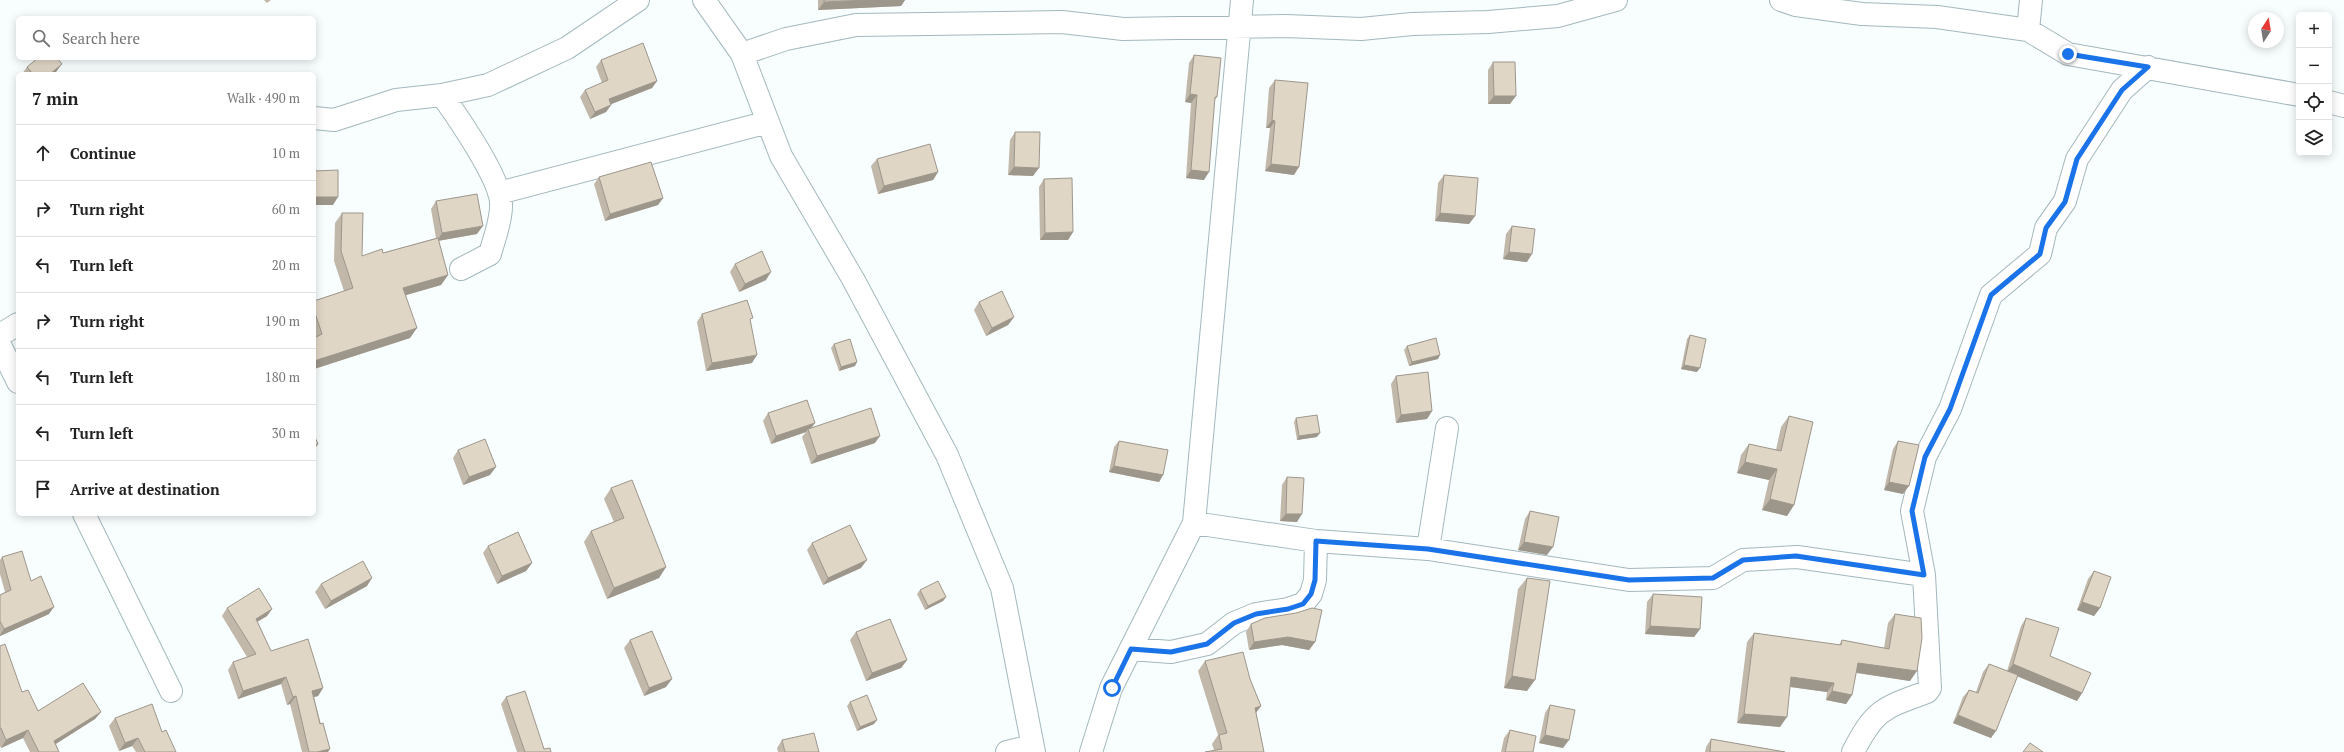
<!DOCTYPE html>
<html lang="en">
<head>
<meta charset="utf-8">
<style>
  :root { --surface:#fff; --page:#f6f6f6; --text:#222; --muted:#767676; --line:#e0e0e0 }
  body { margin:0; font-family:"PT Serif",serif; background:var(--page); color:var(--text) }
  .controls { position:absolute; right:12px; top:12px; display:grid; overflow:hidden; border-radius:6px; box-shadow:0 2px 10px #0003 }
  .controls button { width:36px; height:36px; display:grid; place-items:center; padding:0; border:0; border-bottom:1px solid var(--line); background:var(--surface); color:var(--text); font:20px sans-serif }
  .compass { position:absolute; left:2248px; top:12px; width:36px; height:36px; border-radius:50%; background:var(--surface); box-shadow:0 2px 10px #0003; rotate:12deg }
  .stop { position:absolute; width:12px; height:12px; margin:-9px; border:3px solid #1a73e8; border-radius:50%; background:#fff }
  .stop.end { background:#1a73e8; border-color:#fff; box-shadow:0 1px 4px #0008 }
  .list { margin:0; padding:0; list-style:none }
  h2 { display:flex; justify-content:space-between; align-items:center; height:52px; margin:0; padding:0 16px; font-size:17px }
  h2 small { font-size:13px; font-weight:400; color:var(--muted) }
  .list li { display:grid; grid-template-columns:26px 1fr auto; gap:12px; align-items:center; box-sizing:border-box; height:56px; padding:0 16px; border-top:1px solid var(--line) }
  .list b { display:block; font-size:15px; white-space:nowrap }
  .list em { font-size:13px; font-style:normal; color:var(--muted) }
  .icon { flex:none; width:22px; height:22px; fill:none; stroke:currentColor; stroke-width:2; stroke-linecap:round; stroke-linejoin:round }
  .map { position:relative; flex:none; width:2344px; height:752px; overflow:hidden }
  .search { position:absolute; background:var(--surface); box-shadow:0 2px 10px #0003; left:16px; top:16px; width:300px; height:44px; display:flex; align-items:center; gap:10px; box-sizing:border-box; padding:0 14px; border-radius:6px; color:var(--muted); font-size:15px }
  .panel { position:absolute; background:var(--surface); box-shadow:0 2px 10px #0003; left:16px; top:72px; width:300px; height:444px; border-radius:6px }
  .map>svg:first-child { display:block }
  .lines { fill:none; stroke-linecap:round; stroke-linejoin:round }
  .street-casing { stroke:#a3b8bd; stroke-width:24 }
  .street { stroke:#fff; stroke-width:22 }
  .wall { fill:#c1b8aa }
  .shaded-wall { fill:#9d968b }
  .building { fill:#e0d6c6; stroke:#9d968b }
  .route { stroke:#1a73e8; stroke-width:5 }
</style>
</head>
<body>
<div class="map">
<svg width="2344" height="752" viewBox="0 0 2344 752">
  <rect width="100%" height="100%" fill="#f8fdfe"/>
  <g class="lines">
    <defs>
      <path id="street" d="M 704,0 L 742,54 L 781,156 L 853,279 L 947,455 L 1002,588 L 1034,752
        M 1242,0 L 1194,523 L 1316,541 L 1428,549 L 1629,580 L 1713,578 L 1743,560 L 1797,557 L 1924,575 L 1930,688 L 1927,692 C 1883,708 1875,709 1853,752
        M 1781,0 L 1796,5 L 1862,14 L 1937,17 L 2028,30 L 2068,54 L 2299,95
        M 2028,30 L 2031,0
        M 742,54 L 786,39 L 856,25 L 1062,22 L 1123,29 L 1286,26 L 1361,29 L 1412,24 L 1488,22 L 1558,16 L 1616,0
        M 442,95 C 457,116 503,182 501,206 C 501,222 494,239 490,254 L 461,269
        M 2329,102 L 2344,106
        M 314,118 L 334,120 L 396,100 L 442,95 L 488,85 L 567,48 L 638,0
        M 499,193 L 768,122
        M 0,335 L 18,324
        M 0,345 L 18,382
        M 84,514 L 171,691
        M 1428,549 L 1447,428
        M 1924,575 L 1912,511 L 1925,457 L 1950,409 L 1991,295 L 2040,254 L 2046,228 L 2065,201 L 2077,159 L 2122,90 L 2148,67
        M 1131,649 L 1171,652 L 1207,644 L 1234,623 L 1256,614 L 1288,609 L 1303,604 L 1311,594 L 1315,580 L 1316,541
        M 1007,752 L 1032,746
        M 1091,752 L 1111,688 L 1194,523"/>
    </defs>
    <use href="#street" class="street-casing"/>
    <use href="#street" class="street"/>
  </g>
  <path class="wall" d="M 264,0 L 271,0 L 267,3 Z
    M 818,0 L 905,0 L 901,6 L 818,10 Z
    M 1194,55 L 1217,97 L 1214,101 L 1204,180 L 1186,178 L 1191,103 L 1185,102 L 1189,63 Z
    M 601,60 L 657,81 L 652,88 L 611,104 L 611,105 L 606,112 L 590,119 L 580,97 L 585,90 L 602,83 L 596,67 Z
    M 1493,62 L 1510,104 L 1488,104 L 1488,70 Z
    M 27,67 L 56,72 L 54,74 L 22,74 Z
    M 1275,80 L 1294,175 L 1265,171 L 1270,128 L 1266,128 L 1269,88 Z
    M 1015,132 L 1033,176 L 1008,175 L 1010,140 Z
    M 877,159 L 938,172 L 933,180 L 878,194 L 871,166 Z
    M 1444,175 L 1475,216 L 1469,224 L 1435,221 L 1438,183 Z
    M 599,177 L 663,198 L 658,205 L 605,221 L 594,184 Z
    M 1044,179 L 1073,232 L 1068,240 L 1040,240 L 1039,187 Z
    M 436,201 L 477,234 L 438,241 L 448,275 L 441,285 L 406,295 L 410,338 L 314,369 L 314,301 L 344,291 L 334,261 L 335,223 L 342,213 L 362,256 L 383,253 L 436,238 L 431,209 Z
    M 1512,226 L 1527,262 L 1503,259 L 1506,234 Z
    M 735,264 L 766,280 L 739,292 L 730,272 Z
    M 979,302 L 1014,317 L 1008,325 L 986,336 L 974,310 Z
    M 702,314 L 751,321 L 752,363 L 706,371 L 697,322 Z
    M 1690,335 L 1697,372 L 1681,369 L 1687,339 Z
    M 834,344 L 855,366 L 839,371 L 831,348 Z
    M 1407,346 L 1438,359 L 1409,366 L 1404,350 Z
    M 1396,376 L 1432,411 L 1427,419 L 1396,423 L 1391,384 Z
    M 768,413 L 815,423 L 811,428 L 875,443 L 811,464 L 802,437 L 806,432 L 771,444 L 763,421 Z
    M 1789,416 L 1794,505 L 1787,516 L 1762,510 L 1769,480 L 1737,473 L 1741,455 L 1749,444 L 1776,450 L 1781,427 Z
    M 1296,418 L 1317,437 L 1297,440 L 1294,422 Z
    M 1119,441 L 1163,475 L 1159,482 L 1109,472 L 1114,447 Z
    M 1898,441 L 1903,494 L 1884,490 L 1893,449 Z
    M 458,450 L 490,475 L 463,485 L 453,458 Z
    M 1287,477 L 1297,522 L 1280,521 L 1282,485 Z
    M 611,488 L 666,567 L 659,578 L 607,599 L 584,542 L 591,531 L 614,522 L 604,499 Z
    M 1530,511 L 1547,555 L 1518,550 L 1525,519 Z
    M 812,543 L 861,568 L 823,585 L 807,550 Z
    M 488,546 L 532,563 L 526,571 L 497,584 L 483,553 Z
    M 2,557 L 31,581 L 49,614 L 0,636 L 0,595 L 5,592 L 0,574 L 0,560 Z
    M 2094,571 L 2100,608 L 2094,616 L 2077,610 L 2088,579 Z
    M 1527,578 L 1527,691 L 1504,688 L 1518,589 Z
    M 321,584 L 367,586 L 325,609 L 315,592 Z
    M 920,590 L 946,597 L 943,601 L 925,610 L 917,594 Z
    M 1653,594 L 1700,629 L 1694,637 L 1645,634 L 1647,602 Z
    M 227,608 L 272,609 L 267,616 L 257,622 L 271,651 L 323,688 L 318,696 L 314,697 L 328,752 L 302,752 L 290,704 L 287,705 L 281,684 L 238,699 L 228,670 L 233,662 L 247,657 L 222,616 Z
    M 1895,614 L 1910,681 L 1856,673 L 1852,695 L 1846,704 L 1826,700 L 1827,692 L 1790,687 L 1780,727 L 1737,723 L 1747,642 L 1754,633 L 1839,645 L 1842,640 L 1884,648 L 1888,623 Z
    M 2026,618 L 2050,656 L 2082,693 L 2077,701 L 2018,676 L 1991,738 L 1953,723 L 1963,697 L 1969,690 L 1976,692 L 1983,672 L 1989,664 L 2007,671 L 2021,626 Z
    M 1251,624 L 1315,642 L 1309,650 L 1282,645 L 1249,650 L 1246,632 Z
    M 856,632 L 907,660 L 901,668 L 866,681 L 850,640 Z
    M 630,640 L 666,687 L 644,696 L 624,648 Z
    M 0,646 L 22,692 L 38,711 L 101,712 L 95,719 L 56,744 L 59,752 L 30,752 L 23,738 L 1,748 L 0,746 Z
    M 1205,661 L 1250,679 L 1261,706 L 1256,713 L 1264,752 L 1214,750 L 1212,744 L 1218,735 L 1198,671 Z
    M 506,697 L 544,749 L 551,752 L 517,752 L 501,704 Z
    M 850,702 L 874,724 L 857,731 L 847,706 Z
    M 1550,705 L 1563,748 L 1539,743 L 1545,713 Z
    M 115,718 L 162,732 L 176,752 L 136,752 L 132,746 L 119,751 L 109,726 Z
    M 1510,730 L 1533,752 L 1501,752 L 1504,738 Z
    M 1711,739 L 1785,752 L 1705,752 L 1706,747 Z
    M 782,740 L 819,752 L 778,752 L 777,748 Z"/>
  <path class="shaded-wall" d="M 870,0 L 905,0 L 901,6 L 818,10 L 824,2 Z
    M 62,64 L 56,72 L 54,74 L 50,74 Z
    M 657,81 L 652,88 L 604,107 L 609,99 Z
    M 1190,94 L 1197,95 L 1191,103 L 1185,102 Z
    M 1494,96 L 1516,96 L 1510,104 L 1488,104 Z
    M 611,105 L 606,112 L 590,119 L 595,112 Z
    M 1272,120 L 1275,121 L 1270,128 L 1266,128 Z
    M 1271,164 L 1299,167 L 1294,175 L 1265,171 Z
    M 1014,167 L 1039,168 L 1033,176 L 1008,175 Z
    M 1191,170 L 1209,172 L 1204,180 L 1186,178 Z
    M 938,172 L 933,180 L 878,194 L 884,186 Z
    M 314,197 L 338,197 L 333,205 L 314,205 Z
    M 663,198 L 658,205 L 605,221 L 610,214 Z
    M 1440,213 L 1475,216 L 1469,224 L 1435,221 Z
    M 483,226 L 477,234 L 437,241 L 442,233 Z
    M 1073,232 L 1068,240 L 1040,240 L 1045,233 Z
    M 1509,252 L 1532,254 L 1527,262 L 1503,259 Z
    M 771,272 L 766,280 L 739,292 L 745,284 Z
    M 448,275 L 441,285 L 396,298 L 403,288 Z
    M 1014,317 L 1008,325 L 986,336 L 992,328 Z
    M 417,328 L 410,338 L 314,369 L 314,361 Z
    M 757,355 L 752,363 L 706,371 L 712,363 Z
    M 1440,355 L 1438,359 L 1409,366 L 1412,362 Z
    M 857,362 L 855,366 L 839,371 L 841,367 Z
    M 1684,365 L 1700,368 L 1697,372 L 1681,369 Z
    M 1432,411 L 1427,419 L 1396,423 L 1401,415 Z
    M 815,423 L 809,431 L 808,429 L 806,432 L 771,444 L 776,436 Z
    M 1320,433 L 1317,437 L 1297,440 L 1299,436 Z
    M 880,436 L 875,443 L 811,464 L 817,456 Z
    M 318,444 L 314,450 L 314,446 Z
    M 1745,462 L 1777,469 L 1769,480 L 1737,473 Z
    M 1114,466 L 1163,475 L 1159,482 L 1109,472 Z
    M 496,467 L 490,475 L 463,485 L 469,477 Z
    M 1889,482 L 1909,486 L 1903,494 L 1884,490 Z
    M 1770,499 L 1794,505 L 1787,516 L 1762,510 Z
    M 1286,514 L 1302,514 L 1297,522 L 1280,521 Z
    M 1524,542 L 1553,547 L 1547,555 L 1518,550 Z
    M 867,560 L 861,568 L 823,585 L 828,578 Z
    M 532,563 L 526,571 L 497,584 L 502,576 Z
    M 666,567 L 659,578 L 607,599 L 614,588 Z
    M 372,578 L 367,586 L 325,609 L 331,601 Z
    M 946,597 L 943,601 L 925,610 L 928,606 Z
    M 2082,602 L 2100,608 L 2094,616 L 2077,610 Z
    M 54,607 L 49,614 L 0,636 L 0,635 L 4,629 Z
    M 272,609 L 267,616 L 250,626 L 256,619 Z
    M 1650,626 L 1700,629 L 1694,637 L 1645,634 Z
    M 1288,637 L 1315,642 L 1309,650 L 1282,645 L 1249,650 L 1254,642 Z
    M 907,660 L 901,668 L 866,681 L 872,673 Z
    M 1858,663 L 1917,671 L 1910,681 L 1852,672 Z
    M 2013,664 L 2082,693 L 2077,701 L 2007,672 Z
    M 1512,676 L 1535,680 L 1527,691 L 1504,688 Z
    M 286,677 L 281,684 L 238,699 L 243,691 Z
    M 1791,677 L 1834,683 L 1827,692 L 1784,686 Z
    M 672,679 L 666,687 L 644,696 L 649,688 Z
    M 323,688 L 318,696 L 307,699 L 312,691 Z
    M 1832,691 L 1852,695 L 1846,704 L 1826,700 Z
    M 296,696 L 290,704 L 287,705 L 293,697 Z
    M 1261,706 L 1254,715 L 1255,708 Z
    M 101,712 L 95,719 L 49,748 L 54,741 Z
    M 1744,714 L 1787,717 L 1780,727 L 1737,723 Z
    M 1958,715 L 1996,731 L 1991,738 L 1953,723 Z
    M 877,720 L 874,724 L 857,731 L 860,727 Z
    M 28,730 L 23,738 L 1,748 L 6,740 Z
    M 1545,735 L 1569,740 L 1563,748 L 1539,743 Z
    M 138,738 L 132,746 L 119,751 L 125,743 Z
    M 330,749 L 328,752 L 317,752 Z"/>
  <path class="building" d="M 824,0 L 870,0 L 824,2 Z
    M 643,43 L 657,81 L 609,99 L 611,105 L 595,112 L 585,90 L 608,80 L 601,60 Z
    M 1194,55 L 1221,58 L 1217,97 L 1215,97 L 1209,172 L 1191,170 L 1197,95 L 1190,94 Z
    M 38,58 L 57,58 L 62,64 L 50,74 L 33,74 L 27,67 Z
    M 1493,62 L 1515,62 L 1516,96 L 1494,96 Z
    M 1275,80 L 1308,83 L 1299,167 L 1271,164 L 1275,121 L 1272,120 Z
    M 1015,132 L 1040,132 L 1039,168 L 1014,167 Z
    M 930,144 L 938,172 L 884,186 L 877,159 Z
    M 651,162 L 663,198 L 610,214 L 599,177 Z
    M 338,170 L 338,197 L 314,197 L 314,171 Z
    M 1444,175 L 1478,178 L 1475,216 L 1440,213 Z
    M 1072,178 L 1073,232 L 1045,233 L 1044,179 Z
    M 477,194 L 483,226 L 442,233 L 436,201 Z
    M 342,213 L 363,213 L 362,256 L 382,249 L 383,253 L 438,238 L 448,275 L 403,288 L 417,328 L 314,361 L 314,338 L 322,334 L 314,310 L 314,301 L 353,288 L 341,251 Z
    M 1512,226 L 1535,229 L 1532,254 L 1509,252 Z
    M 762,251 L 771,272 L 745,284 L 735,264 Z
    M 1002,291 L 1014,317 L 992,328 L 979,302 Z
    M 747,300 L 753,318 L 750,319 L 757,355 L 712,363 L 702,314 Z
    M 1690,335 L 1706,339 L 1700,368 L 1684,365 Z
    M 1436,338 L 1440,355 L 1412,362 L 1407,346 Z
    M 850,339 L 857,362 L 841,367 L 834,344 Z
    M 1428,372 L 1432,411 L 1401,415 L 1396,376 Z
    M 807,400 L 815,423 L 776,436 L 768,413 Z
    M 871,408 L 880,436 L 817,456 L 808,429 Z
    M 1317,415 L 1320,433 L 1299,436 L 1296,418 Z
    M 1789,416 L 1813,422 L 1794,505 L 1770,499 L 1777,469 L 1745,462 L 1749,444 L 1781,451 Z
    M 314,435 L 318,444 L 314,446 Z
    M 485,439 L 496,467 L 469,477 L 458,450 Z
    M 1119,441 L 1168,450 L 1163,475 L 1114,466 Z
    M 1898,441 L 1919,445 L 1909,486 L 1889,482 Z
    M 1287,477 L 1304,478 L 1302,514 L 1286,514 Z
    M 632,480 L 666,567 L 614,588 L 591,531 L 624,518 L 611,488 Z
    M 1530,511 L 1559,517 L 1553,547 L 1524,542 Z
    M 850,525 L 867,560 L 828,578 L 812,543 Z
    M 518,532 L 532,563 L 502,576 L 488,546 Z
    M 22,551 L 31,581 L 41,576 L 54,607 L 4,629 L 0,621 L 0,595 L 11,590 L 2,557 Z
    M 363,561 L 372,578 L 331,601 L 321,584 Z
    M 2094,571 L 2111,577 L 2100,608 L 2082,602 Z
    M 1527,578 L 1550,581 L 1535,680 L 1512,676 Z
    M 938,581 L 946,597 L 928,606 L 920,590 Z
    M 259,588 L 272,609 L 256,619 L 271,651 L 308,639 L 323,688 L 312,691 L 320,724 L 323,723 L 330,749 L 317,752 L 309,752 L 296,696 L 293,697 L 286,677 L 243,691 L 233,662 L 256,654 L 227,608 Z
    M 1653,594 L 1702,597 L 1700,629 L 1650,626 Z
    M 1312,608 L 1322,610 L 1315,642 L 1288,637 L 1254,642 L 1251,624 L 1265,618 L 1296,613 Z
    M 1895,614 L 1921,618 L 1922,638 L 1917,671 L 1858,663 L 1852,695 L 1832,691 L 1834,683 L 1791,677 L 1787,717 L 1744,714 L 1754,633 L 1841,645 L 1842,640 L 1889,649 Z
    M 2026,618 L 2059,628 L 2050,656 L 2091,673 L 2082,693 L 2013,664 Z
    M 890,619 L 907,660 L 872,673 L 856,632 Z
    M 652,631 L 672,679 L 649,688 L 630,640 Z
    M 5,644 L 22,692 L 28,690 L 38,711 L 83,683 L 101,712 L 54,741 L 59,752 L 39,752 L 28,730 L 6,740 L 1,728 L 0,728 L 0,646 Z
    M 1243,652 L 1250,679 L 1261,706 L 1255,708 L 1264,752 L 1205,752 L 1222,749 L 1219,735 L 1227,733 L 1205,661 Z
    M 1989,664 L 2018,675 L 1996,731 L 1958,715 L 1969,690 L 1978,693 Z
    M 525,691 L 544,749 L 550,748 L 551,752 L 525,752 L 506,697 Z
    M 867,695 L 877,720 L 860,727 L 850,702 Z
    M 152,704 L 162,732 L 166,730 L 176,752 L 145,752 L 138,738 L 125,743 L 115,718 Z
    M 1550,705 L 1575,710 L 1569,740 L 1545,735 Z
    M 1510,730 L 1536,736 L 1533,752 L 1505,752 Z
    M 814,733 L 819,752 L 785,752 L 782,740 Z
    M 1711,739 L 1785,752 L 1710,752 Z
    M 2030,743 L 2043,752 L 2023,752 Z"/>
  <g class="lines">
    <path class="route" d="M 1112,688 L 1131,649 L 1171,652 L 1207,644 L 1234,623 L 1256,614 L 1288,609 L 1303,604 L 1311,594 L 1315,580 L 1316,541 L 1428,549 L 1629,580 L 1713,578 L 1743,560 L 1796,556 L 1924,575 L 1912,511 L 1925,457 L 1950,409 L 1991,295 L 2040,254 L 2046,228 L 2065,202 L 2077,159 L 2122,90 L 2148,67 L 2068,54"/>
  </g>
</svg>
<div class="controls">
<button>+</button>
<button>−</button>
<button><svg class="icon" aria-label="locate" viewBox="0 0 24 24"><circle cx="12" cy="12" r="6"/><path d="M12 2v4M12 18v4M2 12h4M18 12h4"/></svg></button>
<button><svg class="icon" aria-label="layers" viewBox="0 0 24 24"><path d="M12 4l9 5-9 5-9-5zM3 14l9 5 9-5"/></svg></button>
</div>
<svg class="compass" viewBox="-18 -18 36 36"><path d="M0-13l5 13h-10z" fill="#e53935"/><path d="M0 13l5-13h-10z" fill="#767676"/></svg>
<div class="stop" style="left:1112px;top:688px"></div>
<div class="stop end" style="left:2068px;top:54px"></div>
<div class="search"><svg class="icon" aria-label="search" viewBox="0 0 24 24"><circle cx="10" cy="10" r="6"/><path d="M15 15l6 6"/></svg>Search here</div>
<section class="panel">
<h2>7 min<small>Walk · 490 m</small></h2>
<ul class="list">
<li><svg class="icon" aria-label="ahead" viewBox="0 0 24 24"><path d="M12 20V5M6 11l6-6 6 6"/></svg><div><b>Continue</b></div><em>10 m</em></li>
<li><svg class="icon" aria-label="right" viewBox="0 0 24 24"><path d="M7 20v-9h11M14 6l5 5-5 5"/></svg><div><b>Turn right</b></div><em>60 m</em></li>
<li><svg class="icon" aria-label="left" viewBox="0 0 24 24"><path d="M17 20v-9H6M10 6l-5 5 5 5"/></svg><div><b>Turn left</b></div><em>20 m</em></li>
<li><svg class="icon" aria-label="right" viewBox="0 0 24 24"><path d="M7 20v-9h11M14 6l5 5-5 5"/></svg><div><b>Turn right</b></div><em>190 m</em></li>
<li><svg class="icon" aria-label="left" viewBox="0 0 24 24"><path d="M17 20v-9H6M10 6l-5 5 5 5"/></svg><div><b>Turn left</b></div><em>180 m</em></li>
<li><svg class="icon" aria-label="left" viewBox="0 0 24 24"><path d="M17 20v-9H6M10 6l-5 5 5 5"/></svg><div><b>Turn left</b></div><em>30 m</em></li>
<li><svg class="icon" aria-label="arrive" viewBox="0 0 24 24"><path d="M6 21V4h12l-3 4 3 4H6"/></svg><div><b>Arrive at destination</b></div></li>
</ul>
</section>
</div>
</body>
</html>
